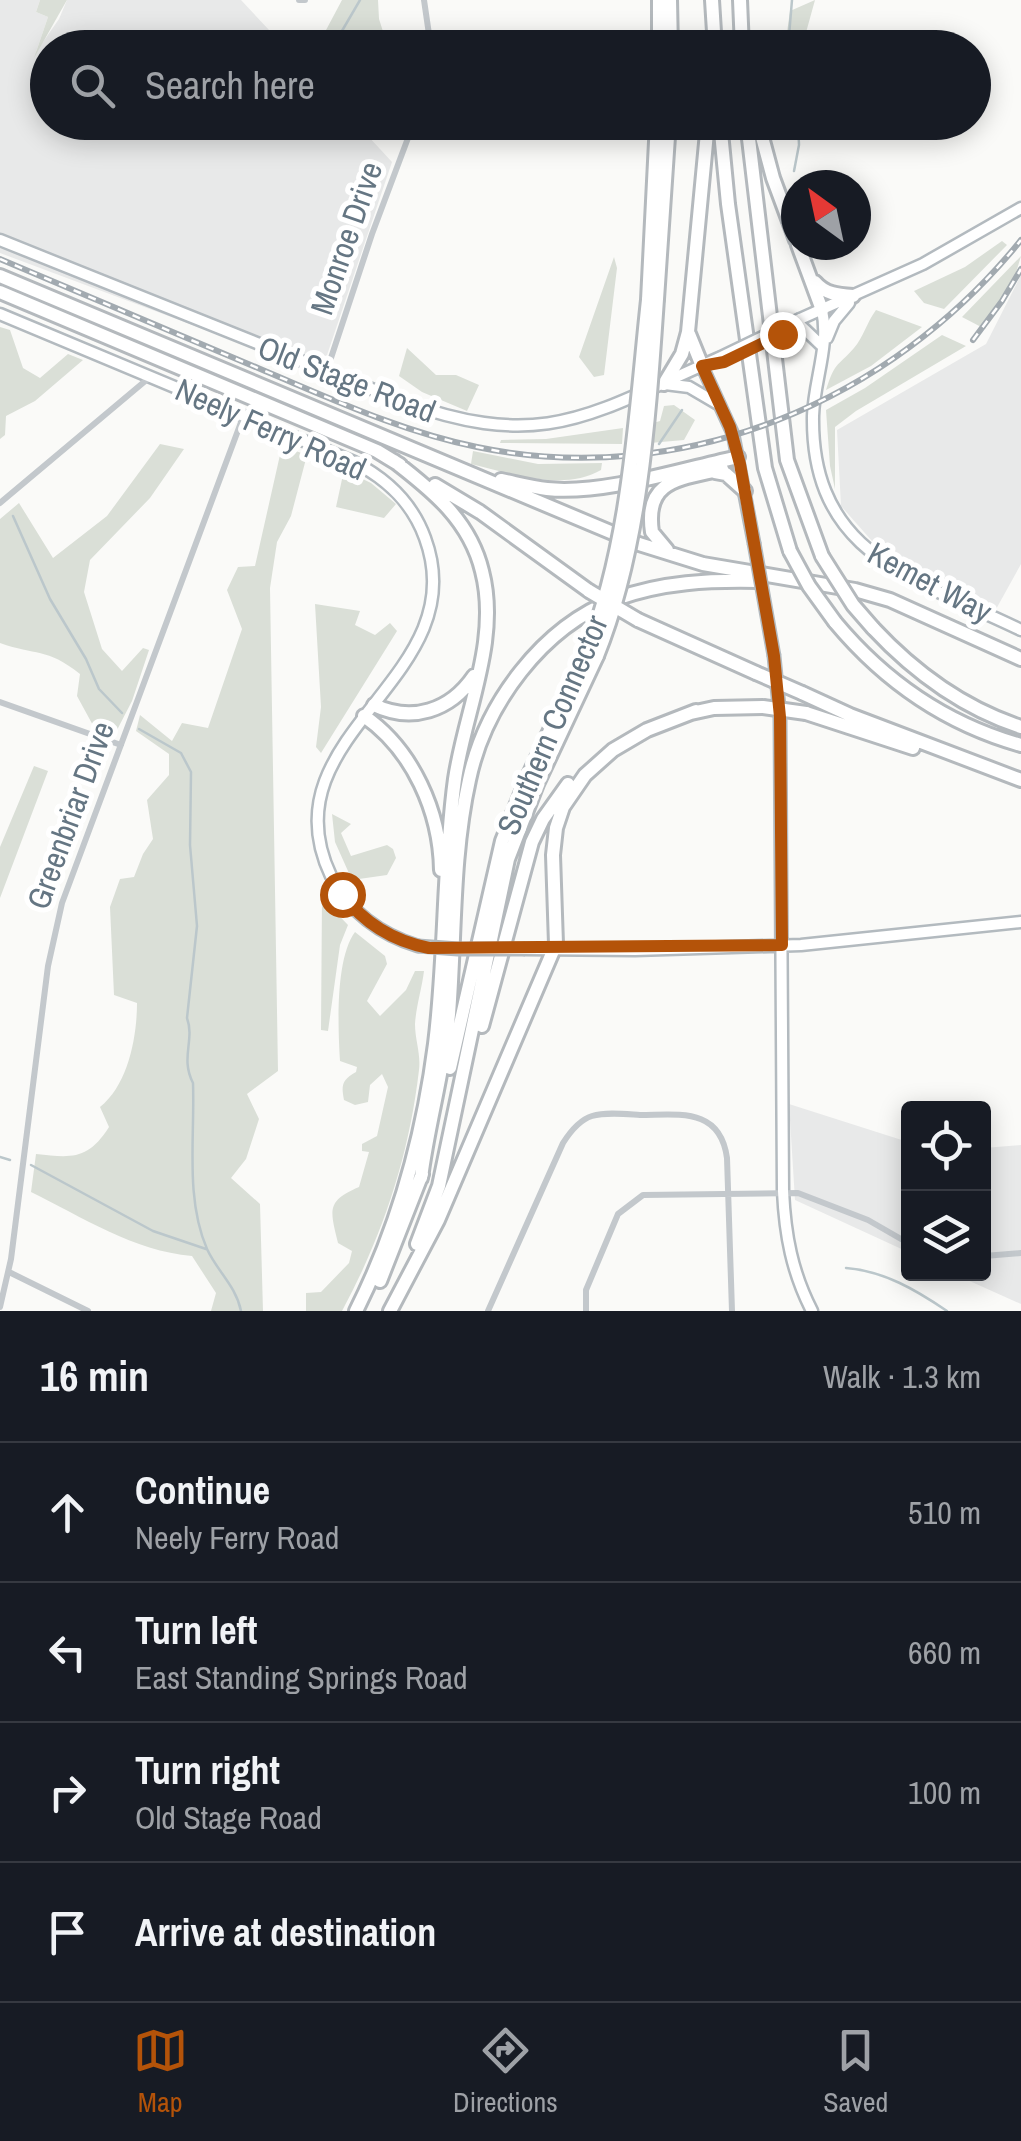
<!DOCTYPE html>
<html lang="en">
<head>
<meta charset="utf-8">
<style>
  :root { --surface:#171b24; --page:#242831; --text:#f1f3f6; --muted:#9ea1a6; --line:#363941; --accent:#b45309 }
  body { margin:0; font-family:"Archivo Narrow",sans-serif; background:var(--page); color:var(--text) }
  .controls { position:absolute; right:30px; bottom:30px; display:grid; overflow:hidden; border-radius:10px; box-shadow:0 5px 25px #0003 }
  .controls button { width:90px; height:90px; display:grid; place-items:center; padding:0; border:0; border-bottom:2px solid var(--line); background:var(--surface); color:var(--text); font:50px sans-serif }
  .compass { position:absolute; left:781px; top:170px; width:90px; height:90px; border-radius:50%; background:var(--surface); box-shadow:0 5px 25px #0003; rotate:327deg }
  .stop { position:absolute; width:30px; height:30px; margin:-22px; border:8px solid #b45309; border-radius:50%; background:#fff }
  .stop.end { background:#b45309; border-color:#fff; box-shadow:0 2px 10px #0008 }
  .list { margin:0; padding:0; list-style:none }
  h2 { display:flex; justify-content:space-between; align-items:center; height:130px; margin:0; padding:0 40px; font-size:42px }
  h2 small { font-size:32px; font-weight:400; color:var(--muted) }
  .list li { display:grid; grid-template-columns:65px 1fr auto; gap:30px; align-items:center; box-sizing:border-box; height:140px; padding:0 40px; border-top:2px solid var(--line) }
  .list b { display:block; font-size:38px; white-space:nowrap }
  .list p { margin:0; font-size:32px; white-space:nowrap; color:var(--muted) }
  .list em { font-size:32px; font-style:normal; color:var(--muted) }
  .icon { flex:none; width:55px; height:55px; fill:none; stroke:currentColor; stroke-width:2; stroke-linecap:round; stroke-linejoin:round }
  .map { position:relative; flex:none; width:1021px; height:1311px; overflow:hidden }
  .search { position:absolute; background:var(--surface); box-shadow:0 5px 25px #0003; left:30px; right:30px; top:30px; height:110px; display:flex; align-items:center; gap:25px; box-sizing:border-box; padding:0 35px; border-radius:55px; color:var(--muted); font-size:38px }
  .sheet { height:690px; background:var(--surface) }
  nav { display:flex; justify-content:space-around; align-items:center; box-sizing:border-box; height:140px; border-top:2px solid var(--line); background:var(--surface); font-size:28px; color:var(--muted) }
  nav a { display:grid; justify-items:center; gap:5px }
  nav .on { color:var(--accent) }
  .map>svg:first-child { display:block }
  .built { fill:#e8e9e9 }
  .green { fill:#dadfd7 }
  .lines { fill:none; stroke-linecap:round; stroke-linejoin:round }
  .stream { stroke:#bbc7cb; stroke-width:2.5 }
  .secondary-casing { stroke:#b3babf; stroke-width:15 }
  .highway-casing { stroke:#b4b9bd; stroke-width:18 }
  .street { stroke:#c3c8cc; stroke-width:6 }
  .secondary { stroke:#fff; stroke-width:10 }
  .highway { stroke:#fff; stroke-width:12 }
  .rail-casing { stroke:#a2aab0; stroke-width:6 }
  .rail { stroke:#fff; stroke-width:2.5; stroke-dasharray:8; stroke-linecap:butt }
  .secondary-bridge-casing { stroke:#b3babf; stroke-width:15; stroke-linecap:butt }
  .highway-bridge-casing { stroke:#b4b9bd; stroke-width:18; stroke-linecap:butt }
  .secondary-bridge { stroke:#fff; stroke-width:10 }
  .highway-bridge { stroke:#fff; stroke-width:12 }
  .route { stroke:#b45309; stroke-width:12 }
  .labels { text-anchor:middle; dominant-baseline:central; stroke-width:10; stroke-linejoin:round; paint-order:stroke }
  .street-label { font-size:32px; fill:#657683; stroke:#fff }
</style>
</head>
<body>
<div class="map">
<svg width="1021" height="1311" viewBox="0 0 1021 1311">
  <rect width="100%" height="100%" fill="#fafaf8"/>
  <path class="built" d="M 0,0 L 40,0 L 36,12 L 48,17 L 36,52 L 59,19 L 67,0 L 241,0 L 285,47 L 48,48 L 48,122 L 356,123 L 392,162 L 321,373 L 0,253 Z
    M 1021,275 L 1021,564 L 995,611 L 879,549 L 841,506 L 837,430 L 986,344 Z
    M 789,1104 L 908,1142 L 908,1252 L 795,1200 Z
    M 1021,1145 L 1021,1304 L 954,1274 L 984,1274 L 984,1148 Z"/>
  <path class="green" d="M 40,0 L 67,0 L 34,58 L 48,17 L 36,12 Z
    M 342,0 L 378,0 L 379,19 L 388,47 L 317,47 Z
    M 815,0 L 802,47 L 785,47 L 790,11 Z
    M 1002,241 L 1007,245 L 944,309 L 924,303 L 914,291 L 965,267 Z
    M 1021,256 L 1015,276 L 985,329 L 962,317 Z
    M 614,257 L 617,268 L 604,375 L 594,377 L 579,357 Z
    M 876,310 L 922,327 L 871,366 L 826,390 C 835,362 836,368 854,348 C 863,338 867,322 876,310 Z
    M 0,327 L 10,330 L 23,368 L 40,378 L 68,354 L 83,360 L 35,401 L 6,416 L 5,435 L 0,439 Z
    M 942,335 L 966,346 L 856,411 L 835,427 L 835,489 L 830,466 L 826,410 L 865,388 Z
    M 407,348 L 436,375 L 456,375 L 479,385 L 467,411 L 422,392 L 399,376 Z
    M 674,405 L 695,420 L 684,440 L 650,443 L 653,423 L 660,421 L 664,406 Z
    M 623,428 L 622,444 L 500,443 L 501,440 L 546,439 Z
    M 160,444 L 184,449 L 150,498 L 90,560 L 84,592 L 102,649 L 122,671 L 143,648 L 149,650 L 132,701 L 117,730 L 95,729 L 77,696 L 80,674 C 46,647 36,656 0,643 L 0,519 L 19,503 L 53,558 L 107,516 Z
    M 282,446 L 307,455 L 291,516 L 277,542 L 270,588 L 278,1071 L 247,1094 L 259,1119 L 246,1159 L 231,1178 L 260,1204 L 263,1311 L 211,1311 L 216,1293 L 192,1256 C 134,1251 82,1217 31,1192 L 36,1154 C 72,1158 88,1160 109,1127 L 100,1107 C 128,1085 137,1037 137,1003 L 114,995 L 110,907 L 120,879 L 134,877 L 143,854 L 153,839 L 147,800 L 169,775 L 169,754 L 136,731 L 140,715 L 172,741 L 182,723 L 208,728 L 242,629 L 227,590 L 238,567 L 255,566 Z
    M 473,451 L 538,464 L 602,463 L 601,470 C 563,492 510,473 471,464 Z
    M 344,470 L 371,483 L 396,504 L 384,518 L 336,507 Z
    M 315,604 L 360,611 L 355,625 L 375,635 L 390,623 L 397,631 L 321,753 L 316,747 L 321,707 Z
    M 34,766 L 48,771 L 0,898 L 0,847 Z
    M 332,814 L 351,824 L 341,833 L 351,856 L 387,845 L 393,849 L 396,858 L 387,875 L 352,880 L 335,842 Z
    M 322,898 L 348,925 L 340,945 L 328,1031 L 321,1030 Z
    M 355,932 L 385,956 L 387,964 L 367,1001 L 380,1016 L 406,990 L 415,971 L 424,971 C 422,988 416,1007 415,1024 C 415,1040 421,1054 419,1070 C 409,1156 383,1235 342,1311 L 306,1311 L 306,1293 L 321,1292 L 349,1263 L 352,1251 L 338,1243 C 330,1210 326,1201 359,1187 L 369,1152 L 362,1151 L 362,1144 L 377,1136 L 388,1087 L 382,1074 L 370,1085 L 368,1102 L 355,1105 L 344,1100 C 341,1085 342,1080 356,1072 L 357,1067 L 340,1061 C 338,1029 335,959 355,932 Z"/>
  <g class="lines">
    <path class="stream" d="M 332,48 L 360,0
      M 788,48 L 792,0
      M 794,171 L 799,145 L 798,122
      M 659,444 L 682,410
      M 13,516 L 50,599 L 86,659 L 99,689 L 122,713
      M 139,729 L 181,753 L 191,772 L 190,845 L 197,926 L 187,1018 C 195,1040 180,1058 193,1083 C 195,1137 185,1198 207,1249 C 217,1271 236,1286 241,1311
      M 0,1157 L 10,1160
      M 31,1165 L 153,1231 L 206,1249
      M 846,1268 C 884,1271 916,1290 947,1311"/>
    <defs>
      <path id="secondary" d="M 0,240 L 404,402 C 546,453 592,413 719,358
        M 822,310 C 830,346 814,380 813,416 C 811,556 916,579 1021,630
        M 0,314 L 354,462 C 387,479 412,502 425,538 C 477,679 263,734 331,876 C 348,911 381,935 418,946
        M 800,319 L 923,264 L 1021,208
        M 800,325 L 821,345
        M 827,338 L 834,321 L 849,303
        M 702,366 L 733,434 L 754,543
        M 665,384 L 689,387 L 718,404
        M 774,656 L 780,717 L 783,1191 C 785,1235 792,1272 812,1311
        M 525,949 L 635,950 L 801,945 L 1021,922"/>
      <path id="highway" d="M 670,0 L 671,48
        M 712,0 L 715,48
        M 740,0 L 742,48
        M 659,48 L 659,0
        M 720,122 L 728,204 L 765,468 L 790,551
        M 747,122 L 787,460 L 822,556
        M 758,122 L 773,178 L 796,240
        M 798,245 L 822,310
        M 0,276 L 639,544 L 703,564 L 855,590 L 890,600 L 1021,659
        M 815,282 C 825,294 838,295 853,296
        M 0,292 L 377,451 L 400,465
        M 657,299 L 669,122
        M 648,300 L 657,122
        M 689,334 L 702,366
        M 664,384 L 682,354 L 688,332 L 708,122
        M 715,472 L 726,474 L 745,491
        M 501,480 C 516,483 531,487 547,489 C 602,495 683,469 738,457
        M 435,485 L 480,512 L 589,591
        M 667,550 L 652,532 C 644,479 681,479 722,469
        M 638,620 L 756,673
        M 835,622 C 885,682 946,724 1021,745
        M 873,628 C 914,672 963,708 1021,727
        M 802,693 L 850,715 L 1021,780
        M 374,705 C 412,723 450,711 474,676
        M 691,713 L 714,708 L 763,707
        M 806,713 L 913,748
        M 364,716 C 413,750 440,812 441,870
        M 482,1026 L 532,842 L 543,819 L 568,784
        M 450,1068 L 502,841 L 527,779 L 586,654
        M 421,1178 C 428,1123 444,1070 449,1014 C 455,937 452,856 469,780 C 485,704 542,627 616,599 C 662,582 710,580 758,581
        M 417,1244 L 439,1186 L 508,859 L 537,784 L 597,656
        M 380,1281 L 422,1174
        M 356,1311 C 398,1227 423,1137 435,1044 C 446,956 443,867 455,779 C 465,711 500,640 482,571 C 470,521 433,491 394,461
        M 390,1311 L 438,1220 L 556,944 L 553,855 L 556,828 L 563,807 L 585,775 L 613,750 L 647,730 L 696,711"/>
    </defs>
    <use href="#secondary" class="secondary-casing"/>
    <use href="#highway" class="highway-casing"/>
    <path class="street" d="M 299,0 L 305,0
      M 424,0 L 431,48
      M 327,370 L 372,234 L 414,122
      M 0,503 L 150,377
      M 0,702 L 121,745
      M 984,1256 L 1021,1253
      M 9,1272 L 88,1311
      M 0,1307 L 11,1259 L 48,966 L 62,903 L 243,417
      M 488,1311 L 563,1143 C 570,1132 579,1120 592,1116 C 606,1112 624,1114 640,1115 C 679,1115 720,1107 727,1158 L 732,1311
      M 586,1311 L 586,1290 L 618,1214 L 643,1195 L 798,1193 L 868,1220 L 908,1243"/>
    <use href="#secondary" class="secondary"/>
    <use href="#highway" class="highway"/>
    <defs>
      <path id="rail" d="M 0,259 C 88,296 176,334 265,371 C 334,400 403,432 477,447 C 683,490 892,401 1021,240
        M 973,340 L 1002,301 L 1021,269"/>
    </defs>
    <use href="#rail" class="rail-casing"/>
    <use href="#rail" class="rail"/>
    <defs>
      <path id="secondary-bridge" d="M 719,358 L 800,319
        M 754,543 L 774,656
        M 418,946 L 458,949 L 525,949"/>
      <path id="highway-bridge" d="M 790,551 L 809,586 L 835,622
        M 822,556 L 853,605 L 873,628
        M 589,591 L 638,620
        M 586,654 C 630,541 635,419 648,300
        M 597,656 C 641,547 649,415 657,299
        M 756,673 L 802,693
        M 763,707 L 806,713"/>
    </defs>
    <use href="#secondary-bridge" class="secondary-bridge-casing"/>
    <use href="#highway-bridge" class="highway-bridge-casing"/>
    <use href="#secondary-bridge" class="secondary-bridge"/>
    <use href="#highway-bridge" class="highway-bridge"/>
  </g>
  <g class="lines">
    <path class="route" d="M 342,894 C 364,923 393,941 429,948 L 782,945 L 780,717 L 774,656 L 740,464 L 730,427 L 702,366 L 724,362 L 782,334"/>
  </g>
  <g class="labels">
    <g class="street-label">
      <text transform="translate(346 238) rotate(-71)">Monroe Drive</text>
      <text transform="translate(347 379) rotate(21)">Old Stage Road</text>
      <text transform="translate(271 429) rotate(24)">Neely Ferry Road</text>
      <text transform="translate(930 582) rotate(28)">Kemet Way</text>
      <text transform="translate(552 725) rotate(-67)">Southern Connector</text>
      <text transform="translate(70 815) rotate(-70)">Greenbriar Drive</text>
    </g>
  </g>
</svg>
<div class="controls">
<button><svg class="icon" aria-label="locate" viewBox="0 0 24 24"><circle cx="12" cy="12" r="6"/><path d="M12 2v4M12 18v4M2 12h4M18 12h4"/></svg></button>
<button><svg class="icon" aria-label="layers" viewBox="0 0 24 24"><path d="M12 4l9 5-9 5-9-5zM3 14l9 5 9-5"/></svg></button>
</div>
<svg class="compass" viewBox="-18 -18 36 36"><path d="M0-13l5 13h-10z" fill="#e53935"/><path d="M0 13l5-13h-10z" fill="#9ea1a6"/></svg>
<div class="stop" style="left:342px;top:894px"></div>
<div class="stop end" style="left:782px;top:334px"></div>
<div class="search"><svg class="icon" aria-label="search" viewBox="0 0 24 24"><circle cx="10" cy="10" r="6"/><path d="M15 15l6 6"/></svg>Search here</div>
</div>
<section class="sheet">
<h2>16 min<small>Walk · 1.3 km</small></h2>
<ul class="list">
<li><svg class="icon" aria-label="ahead" viewBox="0 0 24 24"><path d="M12 20V5M6 11l6-6 6 6"/></svg><div><b>Continue</b><p>Neely Ferry Road</p></div><em>510 m</em></li>
<li><svg class="icon" aria-label="left" viewBox="0 0 24 24"><path d="M17 20v-9H6M10 6l-5 5 5 5"/></svg><div><b>Turn left</b><p>East Standing Springs Road</p></div><em>660 m</em></li>
<li><svg class="icon" aria-label="right" viewBox="0 0 24 24"><path d="M7 20v-9h11M14 6l5 5-5 5"/></svg><div><b>Turn right</b><p>Old Stage Road</p></div><em>100 m</em></li>
<li><svg class="icon" aria-label="arrive" viewBox="0 0 24 24"><path d="M6 21V4h12l-3 4 3 4H6"/></svg><div><b>Arrive at destination</b></div></li>
</ul>
</section>
<nav>
<a class="on"><svg class="icon" aria-label="map" viewBox="0 0 24 24"><path d="M3 6l6-2 6 2 6-2v14l-6 2-6-2-6 2zM9 4v14M15 6v14"/></svg>Map</a>
<a><svg class="icon" aria-label="directions" viewBox="0 0 24 24"><path d="M12 3l9 9-9 9-9-9zM9 14v-3h6M13 9l2 2-2 2"/></svg>Directions</a>
<a><svg class="icon" aria-label="saved" viewBox="0 0 24 24"><path d="M7 4h10v16l-5-4-5 4z"/></svg>Saved</a>
</nav>
</body>
</html>
